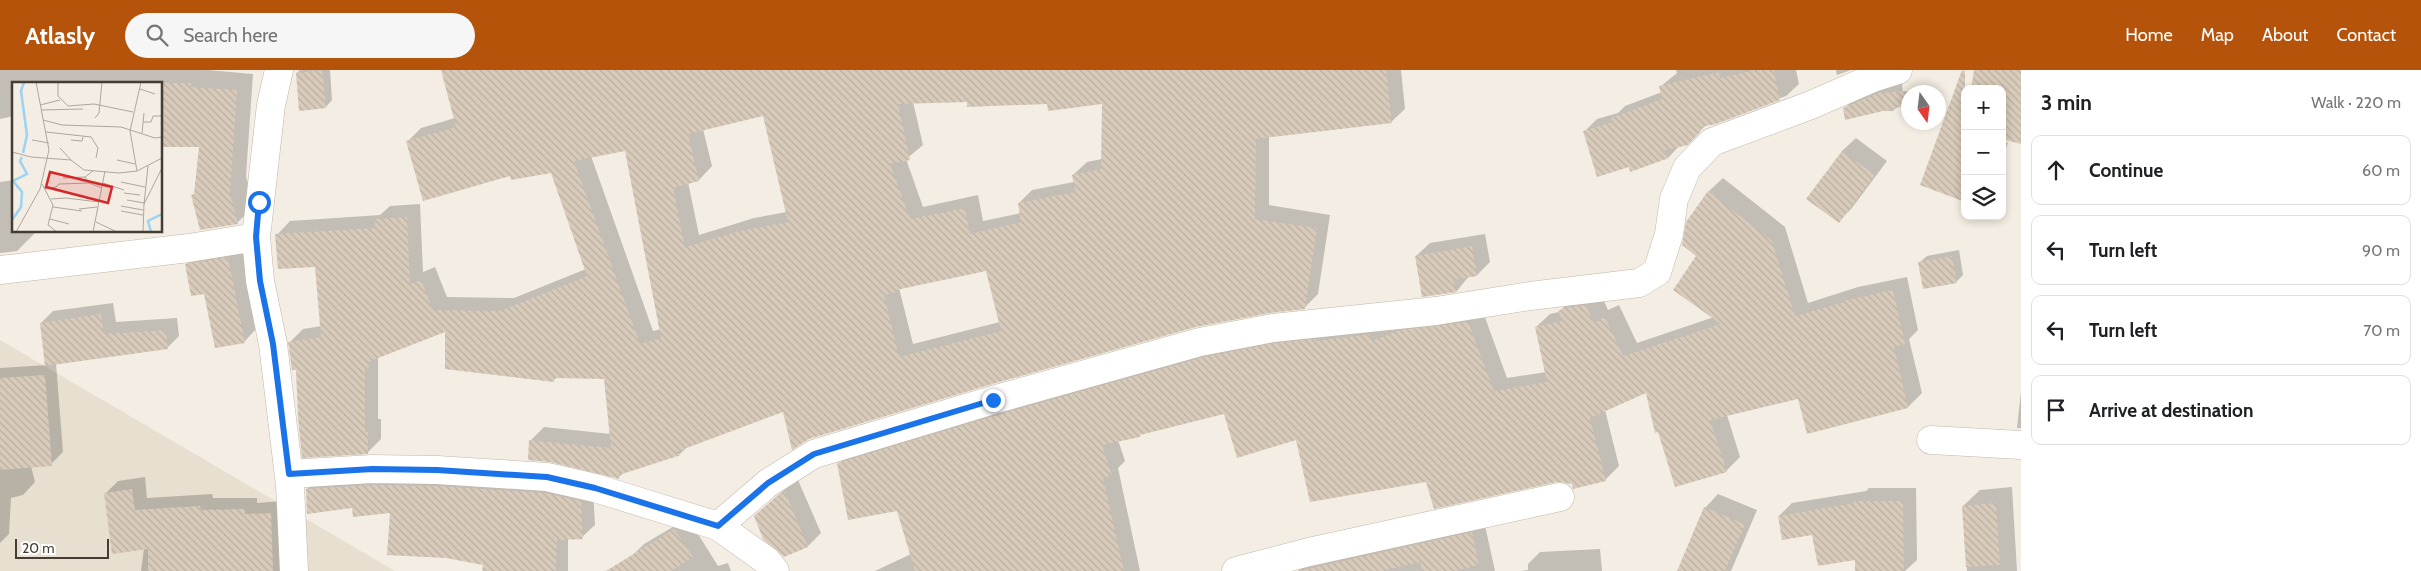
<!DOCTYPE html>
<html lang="en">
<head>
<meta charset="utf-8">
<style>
  :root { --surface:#fff; --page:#f6f6f6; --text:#202124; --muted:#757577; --line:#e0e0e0; --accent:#b45309 }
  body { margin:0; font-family:Cabin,sans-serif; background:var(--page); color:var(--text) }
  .controls { position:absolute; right:15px; top:15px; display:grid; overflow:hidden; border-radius:10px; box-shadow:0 2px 8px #0003 }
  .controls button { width:45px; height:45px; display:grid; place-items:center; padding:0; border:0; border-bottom:1px solid var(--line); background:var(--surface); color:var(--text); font:25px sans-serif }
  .compass { position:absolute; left:1901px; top:15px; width:45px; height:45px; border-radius:50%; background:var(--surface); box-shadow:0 2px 8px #0003; rotate:166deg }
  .scale { position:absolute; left:15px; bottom:12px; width:94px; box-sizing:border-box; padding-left:5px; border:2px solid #453d33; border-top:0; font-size:14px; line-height:18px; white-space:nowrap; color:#453d33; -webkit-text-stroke:4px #fff; paint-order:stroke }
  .stop { position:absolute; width:15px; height:15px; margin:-11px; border:4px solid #1a73e8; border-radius:50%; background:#fff }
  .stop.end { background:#1a73e8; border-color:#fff; box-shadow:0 1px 5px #0008 }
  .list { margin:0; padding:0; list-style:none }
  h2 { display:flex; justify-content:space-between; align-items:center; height:65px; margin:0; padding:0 20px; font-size:21px }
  h2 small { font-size:16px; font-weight:400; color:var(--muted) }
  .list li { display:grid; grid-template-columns:32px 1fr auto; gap:15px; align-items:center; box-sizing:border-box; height:70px; margin:0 10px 10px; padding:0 10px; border:1px solid var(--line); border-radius:10px }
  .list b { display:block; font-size:19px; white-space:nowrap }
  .list em { font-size:16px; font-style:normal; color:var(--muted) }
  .icon { flex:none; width:28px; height:28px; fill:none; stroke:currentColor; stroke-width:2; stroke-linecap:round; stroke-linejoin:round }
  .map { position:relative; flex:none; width:2021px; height:501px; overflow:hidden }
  header { display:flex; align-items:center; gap:30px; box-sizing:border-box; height:70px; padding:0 25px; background:var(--accent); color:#fff }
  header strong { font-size:24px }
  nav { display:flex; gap:28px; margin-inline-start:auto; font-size:18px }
  .search { width:350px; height:45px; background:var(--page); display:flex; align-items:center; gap:12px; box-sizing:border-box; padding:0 18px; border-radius:28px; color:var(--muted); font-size:19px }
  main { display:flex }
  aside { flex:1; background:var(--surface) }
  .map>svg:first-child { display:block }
  .residential { fill:#e7dfd0 }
  .shadow { fill:#0003; fill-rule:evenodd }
  .building { fill:url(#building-back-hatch); fill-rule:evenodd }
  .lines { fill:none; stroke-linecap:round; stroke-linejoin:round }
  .minor-casing { stroke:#c2b7a8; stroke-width:29 }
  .minor { stroke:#fff; stroke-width:28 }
  .route { stroke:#1a73e8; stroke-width:6 }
  .inset-river { fill:none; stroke:#9ad3f4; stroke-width:2.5 }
  .inset-road { fill:none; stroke:#ada79d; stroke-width:1 }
  .view { fill:#d62828; fill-opacity:0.15; stroke:#d62828; stroke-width:2.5 }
  .inset-edge { fill:none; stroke:#453d33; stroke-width:2.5 }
</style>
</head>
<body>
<header>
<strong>Atlasly</strong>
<div class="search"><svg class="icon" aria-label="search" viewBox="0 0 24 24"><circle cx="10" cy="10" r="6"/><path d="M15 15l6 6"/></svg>Search here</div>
<nav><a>Home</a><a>Map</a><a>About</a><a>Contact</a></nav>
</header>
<main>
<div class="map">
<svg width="2021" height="501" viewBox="0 0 2021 501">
  <defs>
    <pattern id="building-back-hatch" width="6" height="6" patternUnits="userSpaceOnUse" patternTransform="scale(1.25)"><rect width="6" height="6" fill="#d8cbbb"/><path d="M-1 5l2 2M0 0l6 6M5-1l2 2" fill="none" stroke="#bbafa1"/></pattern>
  </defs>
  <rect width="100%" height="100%" fill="#f3ede3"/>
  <path class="residential" d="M 0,270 L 395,501 L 0,501 Z"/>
  <path class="shadow" d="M 0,0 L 207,0 L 253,4 L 246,106 L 254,136 L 237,153 L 192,126 L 196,122 L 201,75 L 161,14 L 14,14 L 14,46 L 0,49 Z
    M 300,0 L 330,0 L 332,30 L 326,37 L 297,3 Z
    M 445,0 L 1401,0 L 1405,39 L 1391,52 L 1269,66 L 1269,135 L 1330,145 L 1318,224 L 1304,238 L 1270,241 L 784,340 L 689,375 L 680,384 L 624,402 L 618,408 L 530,371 L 544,357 L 611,364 L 606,308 L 557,307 L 553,311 L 446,260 L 378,287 L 378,349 L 381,349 L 381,369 L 368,382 L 298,298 L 290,272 L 303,259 L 322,256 L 316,195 L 277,165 L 290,151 L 380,145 L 390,136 L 420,134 L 423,202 L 435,197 L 447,227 L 514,228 L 586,199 L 552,102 L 511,105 L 407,72 L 421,58 L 455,48 ZM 968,31 L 1103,33 L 1102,89 L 1087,92 L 1073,105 L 1074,112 L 1032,120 L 1019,133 L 1021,143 L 983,151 L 978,125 L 923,137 L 906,89 L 923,75 L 913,32 ZM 764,44 L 787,142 L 754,148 L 699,165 L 688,112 L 699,110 L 712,96 L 703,59 ZM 626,79 L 661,259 L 653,261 L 591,86 ZM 987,199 L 1000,252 L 913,274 L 899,218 Z
    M 1676,0 L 1796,0 L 1799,14 L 1786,26 L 1706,55 L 1687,74 L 1680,75 L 1669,87 L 1631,100 L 1629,96 L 1585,61 L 1597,49 L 1618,43 L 1625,36 L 1662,22 L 1661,16 L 1677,3 Z
    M 1836,0 L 1851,0 L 1837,5 Z
    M 1902,9 L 1903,31 L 1893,41 L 1844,39 L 1855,28 Z
    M 1856,68 L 1887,91 L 1852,138 L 1839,151 L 1842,81 Z
    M 2002,71 L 2008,73 L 2002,87 Z
    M 1723,108 L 1785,157 L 1808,233 L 1858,217 L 1907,207 L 1918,260 L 1909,269 L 1922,323 L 1908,337 L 1808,362 L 1799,327 L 1727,345 L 1740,387 L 1726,401 L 1647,321 L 1605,340 L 1619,396 L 1605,410 L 1573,413 L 1557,410 L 1427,411 L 1224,343 L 1118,370 L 1125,391 L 1118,398 L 1140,501 L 875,501 L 911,484 L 897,439 L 839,394 L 853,380 L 1218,274 L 1482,239 L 1507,308 L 1546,302 L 1536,257 L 1550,244 L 1559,242 L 1573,227 L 1600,222 L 1608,240 L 1619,235 L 1637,273 L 1714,247 L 1688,153 L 1709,121 Z
    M 14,110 L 14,161 L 35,161 L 35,163 L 17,181 L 0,183 L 0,112 Z
    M 1485,164 L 1490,192 L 1477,205 L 1469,206 L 1457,221 L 1416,186 L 1430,173 Z
    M 241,175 L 257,258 L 244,272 L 186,195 L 199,181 Z
    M 1959,180 L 1963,205 L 1956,212 L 1920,192 L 1927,186 Z
    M 113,233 L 116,252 L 177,248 L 179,266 L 167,278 L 56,293 L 63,382 L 51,394 L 31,396 L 35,412 L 23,425 L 11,428 L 9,464 L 0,473 L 0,298 L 47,295 L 41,253 L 53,241 Z
    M 2021,321 L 2021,358 L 2017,358 Z
    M 145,407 L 147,428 L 212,424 L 213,428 L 257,428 L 257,433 L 283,431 L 285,501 L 141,501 L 144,478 L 106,423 L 118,411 Z
    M 319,407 L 593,419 L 595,455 L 582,467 L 568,468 L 568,501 L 484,501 L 484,493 L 391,441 L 353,437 L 307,419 Z
    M 798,410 L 821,463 L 808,476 L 755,446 L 792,413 Z
    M 2012,417 L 2017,501 L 1967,501 L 1963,436 L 1980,420 Z
    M 1869,418 L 1916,418 L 1917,490 L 1905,501 L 1856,501 L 1856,488 L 1779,446 L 1792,433 L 1866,421 Z
    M 1718,424 L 1757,440 L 1731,501 L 1689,501 L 1705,438 Z
    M 688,448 L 718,496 L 728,493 L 731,501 L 642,501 L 632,486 L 644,474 Z
    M 1484,451 L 1495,501 L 1298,501 L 1309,490 Z
    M 1600,479 L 1602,501 L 1521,501 L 1528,500 L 1528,494 L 1540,482 Z"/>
  <path class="building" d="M 322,0 L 326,38 L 299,41 L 296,3 Z
    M 441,0 L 1386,0 L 1392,53 L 1256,69 L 1255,149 L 1317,158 L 1305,239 L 1270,243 L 1196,257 L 989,315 L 809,369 L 792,380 L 783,342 L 676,382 L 677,385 L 681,385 L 619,405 L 619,409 L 550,392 L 528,390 L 529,370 L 611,378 L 604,309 L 554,308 L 554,312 L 445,299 L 445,262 L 368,292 L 369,298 L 365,298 L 365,362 L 368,362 L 368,384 L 302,388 L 298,347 L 296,300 L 292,300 L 288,272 L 321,267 L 315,197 L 278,199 L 275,164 L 375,158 L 375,149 L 407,147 L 410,214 L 421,210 L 433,240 L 500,241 L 587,206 L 551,103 L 511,110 L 510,106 L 423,131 L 406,71 L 456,57 ZM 967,32 L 967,37 L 1047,34 L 1048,41 L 1102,34 L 1101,99 L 1072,105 L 1075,122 L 1018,133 L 1021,152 L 970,164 L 965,138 L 910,149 L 890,94 L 910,90 L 898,34 ZM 763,46 L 788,152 L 739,161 L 685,177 L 673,118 L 699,111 L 688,64 ZM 625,81 L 661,268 L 640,274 L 574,91 ZM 986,201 L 1001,261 L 899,287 L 884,225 L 896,222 L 896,220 Z
    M 1755,0 L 1774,0 L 1780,30 L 1716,54 L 1700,57 L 1701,61 L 1688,75 L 1661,81 L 1669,88 L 1630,102 L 1629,97 L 1597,107 L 1583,61 L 1612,52 L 1611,48 L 1662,29 L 1659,16 L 1719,2 L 1720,8 Z
    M 1962,0 L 1965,1 L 1965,132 L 1920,115 Z
    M 1974,0 L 2021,0 L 2021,74 L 2002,69 L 2002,19 L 1966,19 L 1971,19 Z
    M 161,13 L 191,13 L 191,17 L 237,20 L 230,124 L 238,154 L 200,160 L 191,125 L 194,124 L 199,77 L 161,77 Z
    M 1921,20 L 1921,22 L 1908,22 L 1908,35 L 1845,50 L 1843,38 L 1879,23 Z
    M 1842,81 L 1875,105 L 1839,153 L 1806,129 Z
    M 1708,121 L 1772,171 L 1795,246 L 1844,232 L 1843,231 L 1893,220 L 1905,274 L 1894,277 L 1908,338 L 1807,364 L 1798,329 L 1710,350 L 1727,402 L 1675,417 L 1658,362 L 1655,363 L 1646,323 L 1590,348 L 1606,411 L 1573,419 L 1572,414 L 1557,412 L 1434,439 L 1426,412 L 1310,432 L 1296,370 L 1237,388 L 1224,344 L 1140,365 L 1140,367 L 1102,375 L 1112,406 L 1103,408 L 1124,501 L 915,501 L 897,441 L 848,450 L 837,393 L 997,345 L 1204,287 L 1275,273 L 1315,269 L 1316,271 L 1370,264 L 1372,271 L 1400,260 L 1468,252 L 1494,321 L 1547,312 L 1535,257 L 1562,251 L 1558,241 L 1564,238 L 1586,235 L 1594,253 L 1605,247 L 1623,286 L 1721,254 L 1673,220 L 1696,186 L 1682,175 L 1686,152 Z
    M 1472,176 L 1477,206 L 1453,210 L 1457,222 L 1422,227 L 1415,186 Z
    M 1952,186 L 1957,213 L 1923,219 L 1918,192 Z
    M 228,187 L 245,273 L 215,278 L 204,224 L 191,226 L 185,194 Z
    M 101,244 L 104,264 L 166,260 L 168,279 L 45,296 L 40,253 Z
    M 45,305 L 52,396 L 0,400 L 0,308 Z
    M 372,415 L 436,416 L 545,423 L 581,431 L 583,469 L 557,470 L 556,501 L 482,501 L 483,495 L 446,488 L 387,485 L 390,443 L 353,447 L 352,438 L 307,444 L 306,419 Z
    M 132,419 L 135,440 L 200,436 L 201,440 L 245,439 L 245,444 L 271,443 L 273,501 L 148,501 L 148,479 L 112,484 L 104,423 Z
    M 785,422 L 808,477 L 784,487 L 763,469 L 754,446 L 777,426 Z
    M 1854,431 L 1903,431 L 1904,501 L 1855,501 L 1855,490 L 1818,496 L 1812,465 L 1782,470 L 1778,446 L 1854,433 Z
    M 1996,433 L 2000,495 L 1966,497 L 1962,436 Z
    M 1704,437 L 1745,454 L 1725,501 L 1677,501 Z
    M 674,459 L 693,487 L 671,501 L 606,501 Z
    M 1472,462 L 1479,495 L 1454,501 L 1422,501 L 1420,492 L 1382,501 L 1299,501 Z"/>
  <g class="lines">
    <defs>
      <path id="minor" d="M 279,0 L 271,35 L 256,167 L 260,211 L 273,274 L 290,415 L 294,501
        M 0,200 L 189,178 L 256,167
        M 1931,370 L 2021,375
        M 289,404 L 372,399 L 437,400 L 547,407 L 595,418 L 718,456 L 767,491 L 775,501
        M 718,456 L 768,413 L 814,384 L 993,330 L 1200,272 L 1273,258 L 1436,241 L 1530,226 L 1639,213 L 1657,202 L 1669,164 L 1674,129 L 1687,98 L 1712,72 L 1811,35 L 1873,8 L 1898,0
        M 1236,501 L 1309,482 L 1560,427"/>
    </defs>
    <use href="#minor" class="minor-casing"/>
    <use href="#minor" class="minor"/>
  </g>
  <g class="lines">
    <path class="route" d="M 259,132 L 256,167 L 260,211 L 273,274 L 289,404 L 372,399 L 437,400 L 547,407 L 595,418 L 718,456 L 768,413 L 814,384 L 993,330"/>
  </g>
  <g transform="translate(12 12)">
    <rect width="150" height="150" fill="#f3ede3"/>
    <path class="inset-river" d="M 11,71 L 15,53 L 9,9 L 12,0M 0,138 L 9,125 L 10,110 L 1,99 L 15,92 L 8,79 L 10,75M 139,150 L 136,139 L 150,132"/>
    <path class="inset-road" d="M 46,0 L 46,14 L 56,24 L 82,22 L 121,30M 128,7 L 143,12M 28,23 L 48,18M 29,28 L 71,27M 83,36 L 87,31 L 90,0M 31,38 L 50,43 L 109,45 L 143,56 L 150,55M 131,40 L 139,40 L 141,34 L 150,34M 34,50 L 79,55 L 86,66 L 84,76M 130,51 L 132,31M 20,58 L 37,61M 59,58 L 70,59 L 71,55M 48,66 L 59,78M 0,70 L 19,75 L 59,78 L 72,88 L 107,91 L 125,89 L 150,76M 105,78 L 123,82M 125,89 L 118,49 L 129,0M 73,95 L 77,101 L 90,106M 51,96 L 73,95 L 81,89M 109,100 L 133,105M 91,101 L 112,108M 30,102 L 41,123 L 36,143 L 45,150M 33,107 L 44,105 L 47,102 L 77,101M 112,111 L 128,113M 39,117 L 54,116 L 87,120M 115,118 L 132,121M 132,122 L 136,84M 109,124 L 131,128M 41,125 L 70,129M 67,127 L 85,125M 109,129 L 131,133M 38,137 L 57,142M 84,140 L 105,150M 4,150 L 28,107 L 37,68 L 24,0M 81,150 L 93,89M 131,150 L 132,122 L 150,86"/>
    <path class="view" d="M 38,90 L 100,105 L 96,121 L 34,105 Z"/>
    <rect width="150" height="150" class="inset-edge"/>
  </g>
</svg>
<div class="controls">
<button>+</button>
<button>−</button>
<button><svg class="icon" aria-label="layers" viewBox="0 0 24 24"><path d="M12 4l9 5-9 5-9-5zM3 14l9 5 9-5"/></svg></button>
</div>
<svg class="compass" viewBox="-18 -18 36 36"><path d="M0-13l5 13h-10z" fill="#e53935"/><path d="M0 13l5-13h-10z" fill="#757577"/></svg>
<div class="scale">20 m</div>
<div class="stop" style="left:259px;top:132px"></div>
<div class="stop end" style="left:993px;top:330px"></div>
</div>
<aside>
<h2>3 min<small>Walk · 220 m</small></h2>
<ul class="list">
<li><svg class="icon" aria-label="ahead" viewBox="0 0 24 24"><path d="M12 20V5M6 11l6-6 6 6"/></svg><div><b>Continue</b></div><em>60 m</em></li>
<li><svg class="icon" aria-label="left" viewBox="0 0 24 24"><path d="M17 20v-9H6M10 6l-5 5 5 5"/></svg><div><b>Turn left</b></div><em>90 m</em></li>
<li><svg class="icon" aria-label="left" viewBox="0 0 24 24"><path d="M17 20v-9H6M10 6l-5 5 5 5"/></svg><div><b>Turn left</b></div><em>70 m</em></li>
<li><svg class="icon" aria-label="arrive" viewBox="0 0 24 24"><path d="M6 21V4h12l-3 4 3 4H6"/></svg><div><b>Arrive at destination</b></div></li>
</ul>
</aside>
</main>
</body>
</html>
